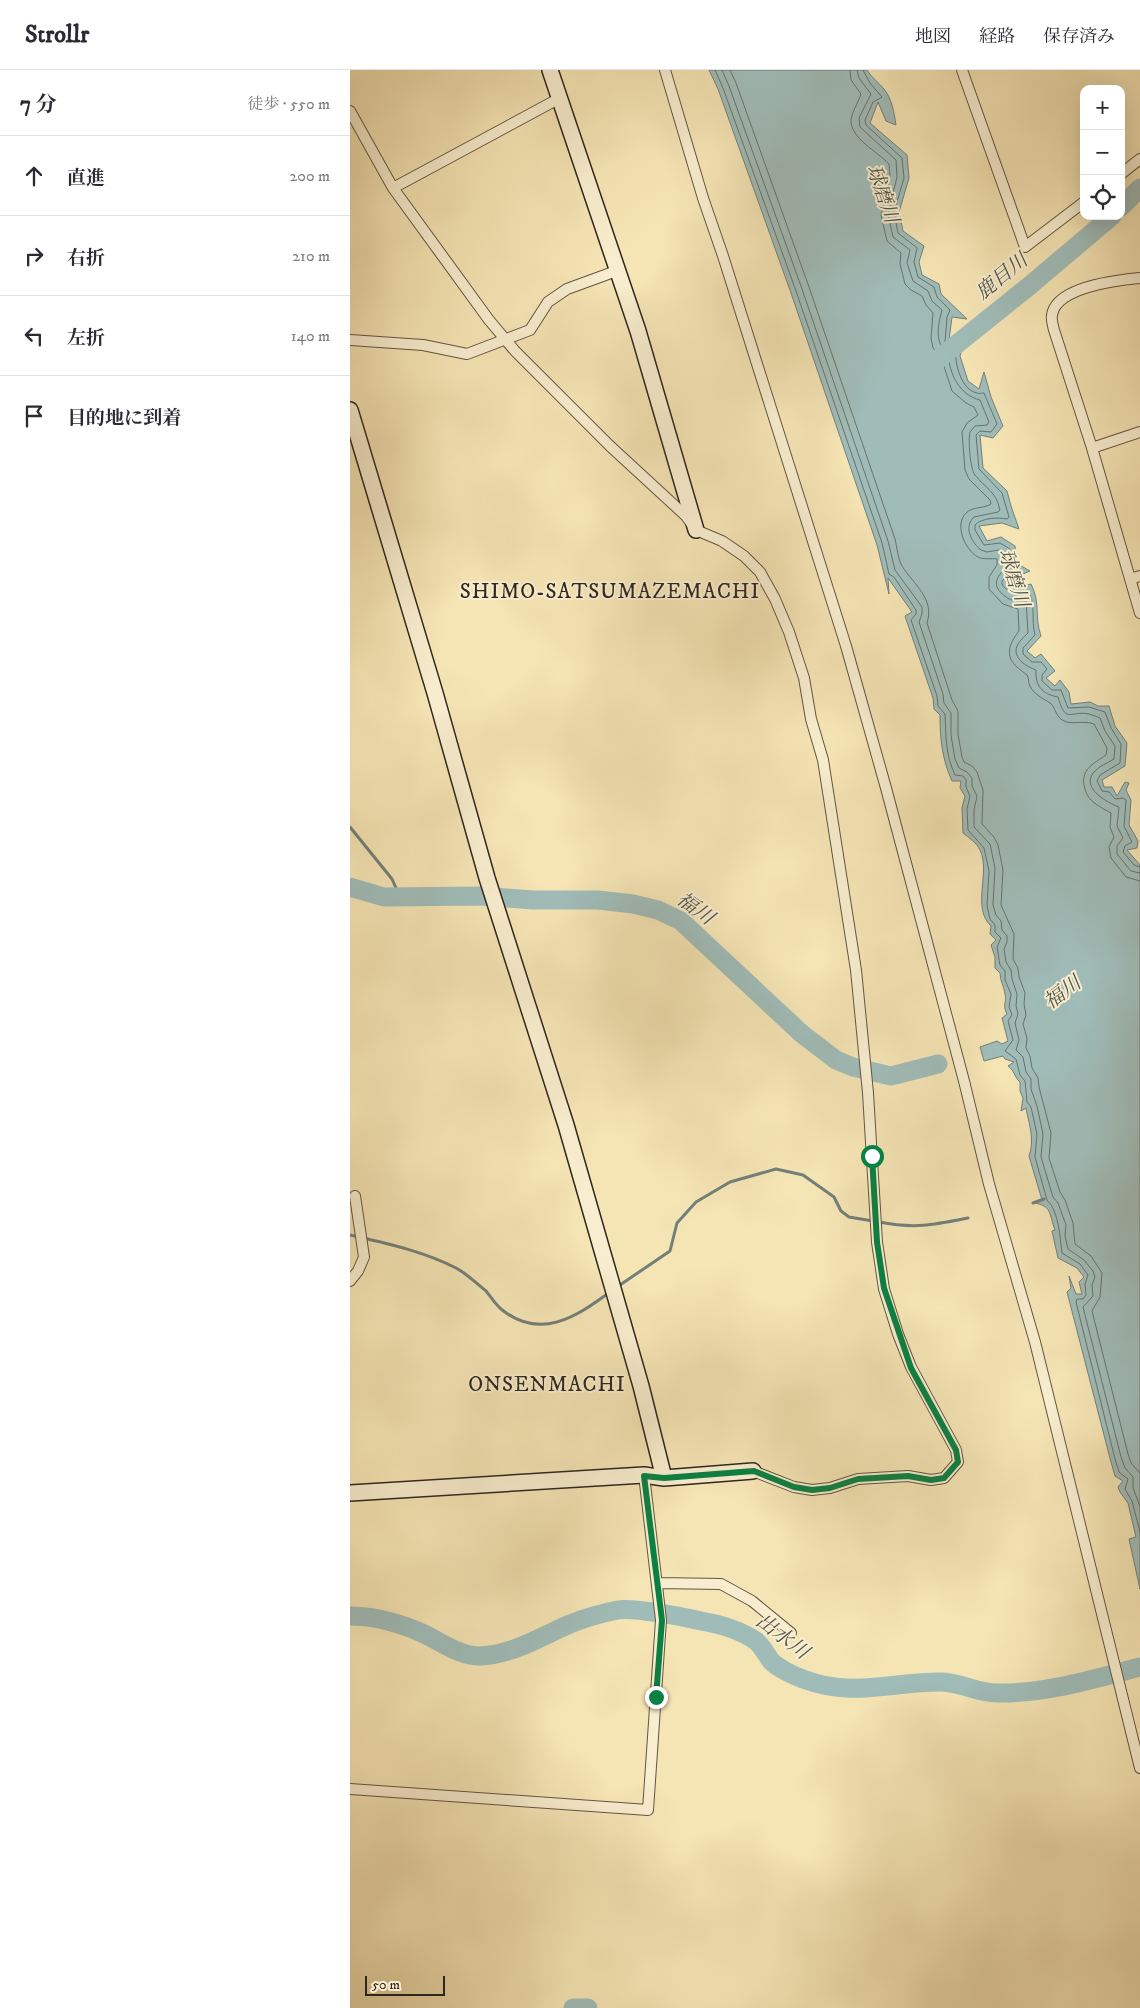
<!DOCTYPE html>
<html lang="ja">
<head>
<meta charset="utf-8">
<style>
  :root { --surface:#fff; --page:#f2f2f3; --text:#2b2b33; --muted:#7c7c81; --line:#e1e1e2 }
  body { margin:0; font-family:"IM FELL DW Pica","Noto Serif JP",serif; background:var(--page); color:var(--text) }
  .controls { position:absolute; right:15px; top:15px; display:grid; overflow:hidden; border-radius:10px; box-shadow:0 5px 20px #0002 }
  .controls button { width:45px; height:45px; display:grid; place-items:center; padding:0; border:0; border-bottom:1px solid var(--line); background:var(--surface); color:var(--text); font:25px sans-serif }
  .scale { position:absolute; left:15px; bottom:12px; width:80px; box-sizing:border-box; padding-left:5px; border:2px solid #2f271e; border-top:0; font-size:14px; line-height:18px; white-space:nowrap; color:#2f271e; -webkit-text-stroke:4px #f8edce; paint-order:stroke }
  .stop { position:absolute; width:15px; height:15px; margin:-11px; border:4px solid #0b8043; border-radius:50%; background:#fff }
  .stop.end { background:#0b8043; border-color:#fff; box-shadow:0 1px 5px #0008 }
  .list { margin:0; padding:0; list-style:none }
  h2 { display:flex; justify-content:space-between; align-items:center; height:65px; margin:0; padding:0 20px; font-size:21px }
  h2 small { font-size:16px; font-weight:400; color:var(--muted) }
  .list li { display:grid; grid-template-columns:32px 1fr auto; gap:15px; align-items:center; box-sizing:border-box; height:80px; padding:0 20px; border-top:1px solid var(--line) }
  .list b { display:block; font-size:19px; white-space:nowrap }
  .list em { font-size:16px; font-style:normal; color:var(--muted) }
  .icon { flex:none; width:28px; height:28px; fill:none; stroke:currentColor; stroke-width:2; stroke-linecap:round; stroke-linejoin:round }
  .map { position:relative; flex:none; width:790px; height:1938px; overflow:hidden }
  header { display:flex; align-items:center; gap:30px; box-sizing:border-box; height:70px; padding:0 25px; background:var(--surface); border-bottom:1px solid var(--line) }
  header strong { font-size:24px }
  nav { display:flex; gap:28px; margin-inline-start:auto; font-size:18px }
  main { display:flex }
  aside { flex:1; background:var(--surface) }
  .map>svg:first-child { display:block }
  .water { fill:#a0bcb8; stroke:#73807a }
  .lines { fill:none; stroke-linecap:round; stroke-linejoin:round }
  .shore { stroke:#68726b; stroke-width:1 }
  .stream { stroke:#73807a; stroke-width:3 }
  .river { stroke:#a0bcb8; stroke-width:19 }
  .street-casing { stroke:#605644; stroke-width:12 }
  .secondary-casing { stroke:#2f271e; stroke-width:18 }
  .street { stroke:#f8edce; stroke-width:10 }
  .secondary { stroke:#f8edce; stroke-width:15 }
  .route { stroke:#0b8043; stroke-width:6 }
  .labels { text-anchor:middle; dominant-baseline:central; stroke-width:4; stroke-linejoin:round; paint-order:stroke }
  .water-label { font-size:20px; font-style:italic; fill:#51544c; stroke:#f8edce }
  .quarter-label { font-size:21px; letter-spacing:1px; fill:#2f271e; stroke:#f8edce }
</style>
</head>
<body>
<header>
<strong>Strollr</strong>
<nav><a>地図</a><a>経路</a><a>保存済み</a></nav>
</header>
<main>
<aside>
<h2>7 分<small>徒歩 · 550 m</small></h2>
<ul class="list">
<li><svg class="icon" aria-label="ahead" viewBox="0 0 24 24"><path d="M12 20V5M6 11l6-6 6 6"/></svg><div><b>直進</b></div><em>200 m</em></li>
<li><svg class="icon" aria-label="right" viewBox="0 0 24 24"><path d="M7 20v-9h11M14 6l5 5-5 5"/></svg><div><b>右折</b></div><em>210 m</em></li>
<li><svg class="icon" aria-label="left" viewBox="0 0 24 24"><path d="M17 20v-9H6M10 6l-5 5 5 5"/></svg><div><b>左折</b></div><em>140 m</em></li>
<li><svg class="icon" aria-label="arrive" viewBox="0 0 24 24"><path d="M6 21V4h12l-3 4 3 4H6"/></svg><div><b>目的地に到着</b></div></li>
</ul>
</aside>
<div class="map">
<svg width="790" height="1938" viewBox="0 0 790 1938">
  <rect width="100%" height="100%" fill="#f5e4b4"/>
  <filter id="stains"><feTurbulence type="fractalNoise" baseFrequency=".004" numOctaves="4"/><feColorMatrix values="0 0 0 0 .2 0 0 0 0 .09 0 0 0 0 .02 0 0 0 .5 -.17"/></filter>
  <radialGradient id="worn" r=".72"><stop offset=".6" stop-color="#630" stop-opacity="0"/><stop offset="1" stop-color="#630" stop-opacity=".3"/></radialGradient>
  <path class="water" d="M 359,0 L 517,0 C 522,8 528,12 534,19 C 542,29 544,42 546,55 L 536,51 L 528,32 L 520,53 L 557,85 L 559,108 L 549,142 L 553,161 L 574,176 L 569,192 L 572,205 L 589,214 L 591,224 L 617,249 L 602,247 L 599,270 L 613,276 L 610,286 L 618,311 L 629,319 L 634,302 L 641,327 L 653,356 L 643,368 L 630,365 L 633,398 L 657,421 L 661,436 L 669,459 L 652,453 L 629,456 L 637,471 L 651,467 L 665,476 L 666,493 L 680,501 L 656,511 L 664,519 L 681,514 C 691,534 684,546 691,566 L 677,581 L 685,588 L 691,584 L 705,601 L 696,608 L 705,616 L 710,610 L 719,622 L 721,634 L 740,632 L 748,636 L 759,636 L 765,656 L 777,673 L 775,696 L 752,710 L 754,717 L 762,717 L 767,726 L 775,712 L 779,713 L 776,720 L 781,730 L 779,755 L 788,771 L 787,778 L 777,780 L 790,795 L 790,1519 L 779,1469 L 786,1467 L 778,1433 L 770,1422 L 768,1417 L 773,1411 L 765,1406 L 761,1392 L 717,1222 L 721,1218 L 719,1206 L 726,1224 L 732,1224 L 729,1212 L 734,1207 L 727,1198 L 708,1188 L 702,1161 L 705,1160 C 699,1144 702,1135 683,1133 L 692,1130 L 679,1086 C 685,1070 679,1054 676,1038 L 671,1041 L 673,1028 L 670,1021 L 670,1012 C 664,1007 665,1001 658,996 L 664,992 L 655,989 L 653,986 L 634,991 L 630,977 L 647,971 L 652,974 L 658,971 L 652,948 L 657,944 C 652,935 657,932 655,924 C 654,916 650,911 650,903 L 645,898 L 645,887 L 641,875 L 646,870 L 640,864 L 641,856 C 621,837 641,803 630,780 C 627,773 618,767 613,763 L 612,738 L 615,726 L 610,718 L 611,711 L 602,711 C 592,689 590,669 590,645 L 584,639 L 583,628 L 555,546 L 562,542 L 538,508 L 539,524 L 527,475 L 441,223 L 368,19 Z"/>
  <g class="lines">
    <path class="shore" d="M 365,0 L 373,18 L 446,221 L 532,473 L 539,504 L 544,507 L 566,540 L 566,544 L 561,550 L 587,626 L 588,636 L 595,644 C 596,665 595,684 605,705 L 613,706 L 616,710 L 616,717 L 620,726 L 617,739 L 618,760 L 634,778 L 639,801 L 637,836 L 640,849 L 645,855 L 645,862 L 651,868 L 647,877 L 650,895 L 655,901 L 655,910 L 661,924 L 659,937 L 662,945 L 658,951 L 663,970 L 655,981 L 666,989 L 670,1005 L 675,1011 L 677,1032 L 681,1037 L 687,1064 L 685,1087 L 697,1130 C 709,1141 710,1168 712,1183 L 730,1194 L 738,1205 L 735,1214 L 736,1225 L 733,1229 L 727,1229 L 726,1232 L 765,1389 L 769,1402 L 778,1409 L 775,1419 L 782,1431 L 790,1462
      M 372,0 L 379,16 L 452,219 L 538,471 L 545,500 L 572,537 L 572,544 L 569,552 L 593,624 L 594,633 L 601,643 L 601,665 L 605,689 L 609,698 L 617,702 L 622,708 L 622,716 L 627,726 L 624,740 L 624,757 L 640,774 L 645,798 L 643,835 L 646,845 L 651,851 L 652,860 L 657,866 L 657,872 L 654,879 L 656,892 L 661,900 L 662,909 L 667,924 L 666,936 L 668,944 L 665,953 L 669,970 L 666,980 L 673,987 L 676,1002 L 681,1009 L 681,1019 L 687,1036 L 693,1064 L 691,1087 L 703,1127 L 708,1133 L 716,1155 L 715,1166 L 718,1179 L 734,1190 L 743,1201 L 745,1207 L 742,1215 L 743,1226 L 733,1237 L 771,1387 L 775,1398 L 783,1407 L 783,1418 L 790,1436
      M 380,0 L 386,13 L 459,217 L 545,469 C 547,477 548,489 552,496 C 564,515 585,529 577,553 L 602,630 L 608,641 L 608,664 L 612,687 L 614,692 L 622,696 L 627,702 L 633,720 L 632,754 L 644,767 L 648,775 L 653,800 L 651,835 L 664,864 L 663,889 L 668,898 L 669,907 L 675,923 L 674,934 L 676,945 L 673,954 L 677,968 L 676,978 L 680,986 L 682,998 L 688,1008 L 689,1017 L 701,1063 L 699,1088 L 710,1122 L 715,1130 L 723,1153 L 725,1174 L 741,1186 L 752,1203 L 750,1227 L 742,1241 L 778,1384 L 781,1393 L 790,1403
      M 500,0 L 501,10 L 511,24 C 508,33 502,42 501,50 C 500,68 528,82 539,94 L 540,106 L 531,145 L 537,171 L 551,183 L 550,194 L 555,214 L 561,220 L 572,226 L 576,235 L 583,243 L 581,268 L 583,278 L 591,287 L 602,321 L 616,333 L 624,337 L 628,345 L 617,353 L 612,362 L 615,400 L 619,409 L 640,430 L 641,434 C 634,439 623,436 616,443 C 604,455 615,480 628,487 C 634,490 641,488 647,489 L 647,495 L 639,507 L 639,519 L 653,534 L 668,539 L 669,561 C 659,574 654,586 668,598 C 670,600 675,603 677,605 C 679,607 678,613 680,616 C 684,625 693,628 700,633 C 706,637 705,647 714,651 C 723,655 733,650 744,654 L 757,678 L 756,685 C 743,694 729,700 735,719 C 736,723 738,727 741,730 C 745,734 755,740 761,743 L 760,757 L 764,767 L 759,777 L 761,788 L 776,807 L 790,811
      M 507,0 L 509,8 L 521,24 L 509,48 L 510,57 L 546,90 L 547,107 L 538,144 L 543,167 L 560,180 L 557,193 L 563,211 L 578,221 L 582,231 L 592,240 C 588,255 584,274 598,283 C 599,303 609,325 630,330 L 639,352 L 637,355 L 625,356 L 620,362 C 618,370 620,399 625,405 C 636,419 646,421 650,440 L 648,442 L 624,447 C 613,457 622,473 631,480 L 637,482 L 649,480 L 654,483 L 656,498 C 642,510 643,520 661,530 L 673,528 L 676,530 L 678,563 C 674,567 669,571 667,576 C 662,588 677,597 686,600 C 685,616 692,624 708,627 C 716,655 720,640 739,644 C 743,645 747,647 750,648 L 755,661 L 765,676 L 764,689 C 758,693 749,696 744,702 C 730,718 758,733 769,737 L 767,756 L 773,768 L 767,776 L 767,784 L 781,801 L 790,803
      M 513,0 L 520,13 L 532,27 L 523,32 L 515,50 L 516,55 L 552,88 L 554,108 L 544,142 L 548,163 L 567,178 L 564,192 L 568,207 L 584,217 L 587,227 L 600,240 L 597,247 L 595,272 L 606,279 C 604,292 611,320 627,323 C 629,324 632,323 634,323 L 647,354 L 641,362 L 630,361 L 626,365 L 629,399 L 652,423 L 659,447 L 657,449 C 648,447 631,448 625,455 L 625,460 L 634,475 L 650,473 L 660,479 L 661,494 L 665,501 C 654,510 643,511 663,524 L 678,521 C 686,532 681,551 685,565 L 673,578 L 673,584 L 682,592 L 691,592 L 697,599 L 692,605 L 692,611 L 702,620 L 711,620 L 718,638 L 739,637 L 755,642 L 761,658 L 771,674 L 770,693 L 750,705 L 747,711 L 752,721 L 759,722 L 765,729 L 773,728 L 776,730 L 774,756 L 782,772 L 775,776 L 773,782 L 784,795 L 790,797"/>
    <path class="stream" d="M 0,757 L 42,809 L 50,827
      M 683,1133 L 694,1129
      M 529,1152 C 565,1159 583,1155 618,1148
      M 0,1165 C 35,1173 73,1181 106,1198 C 116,1203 127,1214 136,1221 C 141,1227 145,1234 151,1239 C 190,1271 226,1247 260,1222
      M 267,1217 L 320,1181 L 327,1153 L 346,1132 L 380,1112 L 426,1099 L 453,1105 L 484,1127 L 491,1141 L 499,1147 L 523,1151"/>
    <path class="river" d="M 771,137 L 790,118
      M 587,290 L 678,217 L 762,146
      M 0,817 L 34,827 L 131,826 L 183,830 L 248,830 L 283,834 L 308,840 L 331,851 L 452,964 L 486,990 L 503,997 L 541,1006 L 588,994
      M 0,1546 C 22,1546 45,1552 65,1560 C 87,1568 106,1586 130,1586 C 162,1585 192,1566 220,1554 C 235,1548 252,1543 268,1540 C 283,1537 334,1547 351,1551 C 369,1554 390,1560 406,1571 C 412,1576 416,1584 421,1591 C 428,1598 444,1606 453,1609 C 502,1628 541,1612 590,1612 C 610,1612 627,1623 647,1623 C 695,1624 744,1609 790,1597
      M 223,1938 L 238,1938"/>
    <defs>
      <path id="street" d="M 315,0 L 353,128 L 373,186 L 496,576 L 536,718 L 614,1011 L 639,1114 L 685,1272 L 790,1698
        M 612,0 L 675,177 L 734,132
        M 0,41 L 43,118 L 139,250 L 165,281 L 260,376 L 336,446 L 346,460 L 372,471 L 394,486 L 410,502 L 425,529 L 439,562 L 454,608 L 461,649 L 473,690 L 506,900 L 518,1023 L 527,1172 L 534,1219 L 548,1264 L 561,1297 L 606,1380 L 608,1392 L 594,1408 L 581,1410 L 558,1406 L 508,1409 L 480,1418 L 462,1420 L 444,1417 L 403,1401
        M 771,104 L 790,89
        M 43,118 L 210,28
        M 790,208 C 768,210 706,217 702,245 C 701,249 703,256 704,260 L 742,378 L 790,543
        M 0,270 L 73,275 L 117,284 L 180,260 L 198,232 L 217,219 L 269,200
        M 742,378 L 790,362
        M 780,509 L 790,506
        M 0,1211 L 8,1201 L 14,1187 L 5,1126
        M 308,1513 L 371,1514 L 402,1531 L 441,1563
        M 0,1719 L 298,1740 L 311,1550 L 294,1405"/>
      <path id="secondary" d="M 200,0 L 288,261 L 346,460
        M 0,340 L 85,623 L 137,808 L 216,1055 L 291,1316 L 314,1408
        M 0,1423 L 294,1405 L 314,1408 L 403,1401"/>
    </defs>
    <use href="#street" class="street-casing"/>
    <use href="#secondary" class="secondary-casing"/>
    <use href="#street" class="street"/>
    <use href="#secondary" class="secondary"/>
  </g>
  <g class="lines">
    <path class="route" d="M 306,1627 L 312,1550 L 294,1406 L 314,1408 L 404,1401 L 444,1417 L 462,1420 L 480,1418 L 508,1409 L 558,1406 L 581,1410 L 594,1408 L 608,1392 L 606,1380 L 561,1298 L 534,1218 L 527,1172 L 522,1086"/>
  </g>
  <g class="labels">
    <g class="water-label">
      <text transform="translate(532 124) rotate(71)">球磨川</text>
      <text transform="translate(652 207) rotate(-39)">鹿目川</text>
      <text transform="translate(663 508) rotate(73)">球磨川</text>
      <text transform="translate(345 839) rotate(36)">福川</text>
      <text transform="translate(713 923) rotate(-37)">福川</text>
      <text transform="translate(432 1567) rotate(37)">出水川</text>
    </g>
    <g class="quarter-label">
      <text x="260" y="522">SHIMO-SATSUMAZEMACHI</text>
      <text x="197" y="1315">ONSENMACHI</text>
    </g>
  </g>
  <rect width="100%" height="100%" filter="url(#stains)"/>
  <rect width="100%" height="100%" fill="url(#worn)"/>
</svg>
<div class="controls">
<button>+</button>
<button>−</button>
<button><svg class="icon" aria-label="locate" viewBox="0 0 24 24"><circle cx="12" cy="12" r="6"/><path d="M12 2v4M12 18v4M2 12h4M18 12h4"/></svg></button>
</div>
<div class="scale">50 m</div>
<div class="stop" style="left:522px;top:1086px"></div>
<div class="stop end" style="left:306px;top:1627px"></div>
</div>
</main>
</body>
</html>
